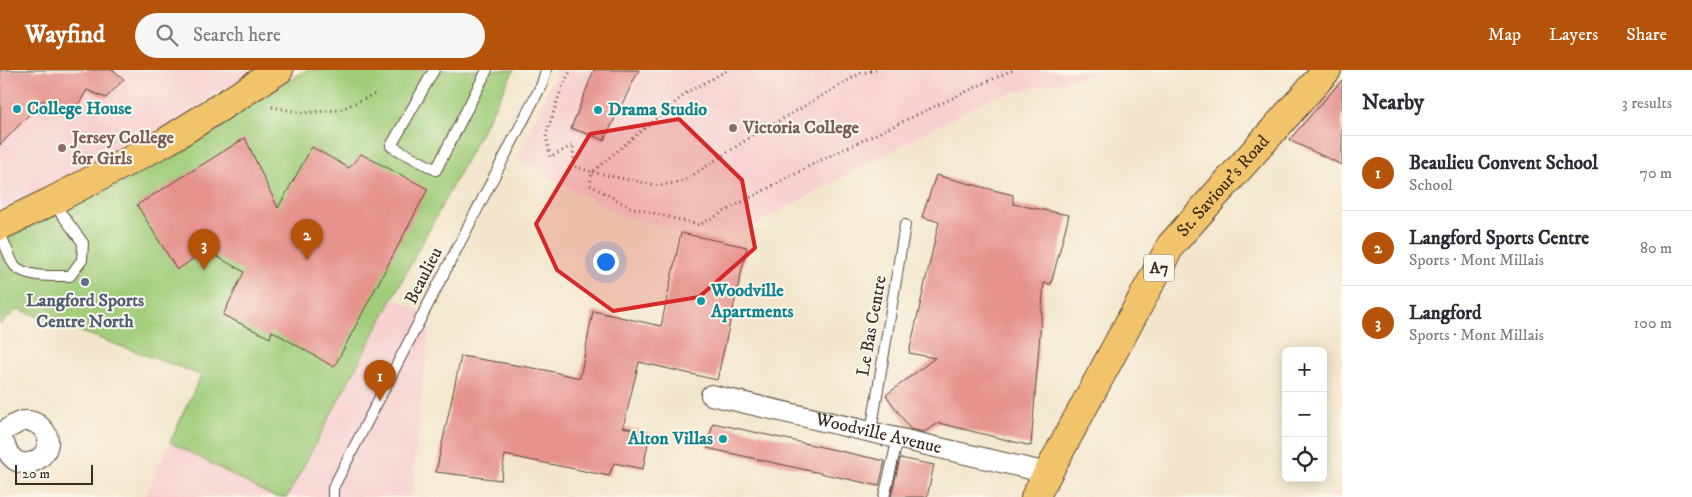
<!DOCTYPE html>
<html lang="en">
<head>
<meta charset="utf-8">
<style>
  :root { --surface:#fff; --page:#f7f7f7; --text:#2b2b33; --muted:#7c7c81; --line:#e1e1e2; --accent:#b45309 }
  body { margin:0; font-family:"IM FELL DW Pica",serif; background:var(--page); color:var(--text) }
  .controls { position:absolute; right:15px; bottom:15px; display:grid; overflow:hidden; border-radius:8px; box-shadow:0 2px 12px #0003 }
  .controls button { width:45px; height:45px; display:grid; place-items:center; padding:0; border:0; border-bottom:1px solid var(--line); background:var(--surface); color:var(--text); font:25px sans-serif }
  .scale { position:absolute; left:15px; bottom:12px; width:78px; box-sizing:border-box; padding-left:5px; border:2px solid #3b2a1e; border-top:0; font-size:14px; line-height:18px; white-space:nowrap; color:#3b2a1e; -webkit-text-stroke:4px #fbf7ec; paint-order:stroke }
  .you { position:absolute; left:605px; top:191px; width:18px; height:18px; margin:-12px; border:4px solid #fff; border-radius:50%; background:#1a73e8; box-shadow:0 0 0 8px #1a73e833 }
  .badge { display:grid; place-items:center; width:32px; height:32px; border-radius:50%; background:var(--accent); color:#fff; font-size:16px; font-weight:700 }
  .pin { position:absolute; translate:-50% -41px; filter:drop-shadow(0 1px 2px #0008) }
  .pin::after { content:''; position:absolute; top:26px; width:18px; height:15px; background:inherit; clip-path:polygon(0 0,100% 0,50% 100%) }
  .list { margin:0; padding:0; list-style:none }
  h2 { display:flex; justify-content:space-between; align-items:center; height:65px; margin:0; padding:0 20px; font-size:21px }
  h2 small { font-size:16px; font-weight:400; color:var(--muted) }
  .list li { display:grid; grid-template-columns:32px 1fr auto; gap:15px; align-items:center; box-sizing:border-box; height:75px; padding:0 20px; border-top:1px solid var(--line) }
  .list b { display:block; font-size:19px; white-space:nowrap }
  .list p { margin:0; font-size:16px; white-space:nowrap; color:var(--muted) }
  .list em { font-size:16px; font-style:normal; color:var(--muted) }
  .icon { flex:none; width:28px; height:28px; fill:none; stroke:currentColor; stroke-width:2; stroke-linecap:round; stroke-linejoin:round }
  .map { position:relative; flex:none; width:1342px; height:427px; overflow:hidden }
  header { display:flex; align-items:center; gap:30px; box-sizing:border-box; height:70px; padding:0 25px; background:var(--accent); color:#fff }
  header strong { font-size:24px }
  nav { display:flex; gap:28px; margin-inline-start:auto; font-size:18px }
  .search { width:350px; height:45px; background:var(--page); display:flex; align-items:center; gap:12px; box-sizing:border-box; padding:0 18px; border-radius:28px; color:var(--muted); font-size:19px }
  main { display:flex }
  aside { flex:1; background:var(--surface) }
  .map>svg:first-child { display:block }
  .built { fill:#f7d0d0 }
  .pitch { fill:#a1cd7a; stroke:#6e7c4c }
  .building { fill:#e6928d }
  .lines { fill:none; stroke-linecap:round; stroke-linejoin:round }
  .service-casing { stroke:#574638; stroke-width:12 }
  .minor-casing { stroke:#574638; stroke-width:22 }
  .primary-casing { stroke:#574638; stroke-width:30 }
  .path { stroke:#574638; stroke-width:3; stroke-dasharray:1 4; stroke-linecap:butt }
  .service { stroke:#fff; stroke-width:10 }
  .minor { stroke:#fff; stroke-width:20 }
  .primary { stroke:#f1c36a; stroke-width:28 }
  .marked { fill:#d62828; fill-opacity:0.2; stroke:#d62828; stroke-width:4; stroke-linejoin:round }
  .culture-dot { fill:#0f9aa8; stroke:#fbf7ec; stroke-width:2 }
  .education-dot { fill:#8d6e63; stroke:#fbf7ec; stroke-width:2 }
  .service-dot { fill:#5c6f8a; stroke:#fbf7ec; stroke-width:2 }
  .labels { text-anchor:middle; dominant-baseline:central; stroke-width:4; stroke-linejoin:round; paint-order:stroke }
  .shield { fill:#fbf7ec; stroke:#75685c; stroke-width:1 }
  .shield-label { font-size:16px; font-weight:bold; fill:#3b2a1e }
  .culture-label { font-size:18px; font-weight:bold; fill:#0d838f; stroke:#fbf7ec; text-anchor:start }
  .education-label { font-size:18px; font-weight:bold; fill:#785e54; stroke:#fbf7ec; text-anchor:start }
  .street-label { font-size:18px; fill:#3b2a1e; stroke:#fbf7ec }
  .service-label { font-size:18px; font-weight:bold; fill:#4e5e75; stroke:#fbf7ec }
</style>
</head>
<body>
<header>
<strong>Wayfind</strong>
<div class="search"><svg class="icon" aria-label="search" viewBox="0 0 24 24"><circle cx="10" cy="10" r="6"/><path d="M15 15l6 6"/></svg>Search here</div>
<nav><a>Map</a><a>Layers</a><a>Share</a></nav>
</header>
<main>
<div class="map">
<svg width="1342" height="427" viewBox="0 0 1342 427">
  <rect width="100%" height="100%" fill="#fbf7ec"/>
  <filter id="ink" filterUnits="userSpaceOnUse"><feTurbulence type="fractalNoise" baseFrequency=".02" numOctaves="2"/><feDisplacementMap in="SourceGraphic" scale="10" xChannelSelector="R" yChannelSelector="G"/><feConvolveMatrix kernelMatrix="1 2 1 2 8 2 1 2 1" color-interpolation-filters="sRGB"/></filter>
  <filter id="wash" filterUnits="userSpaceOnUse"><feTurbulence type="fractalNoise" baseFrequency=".0096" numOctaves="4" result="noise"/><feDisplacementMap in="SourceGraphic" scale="20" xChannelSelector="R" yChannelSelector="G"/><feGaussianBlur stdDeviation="1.12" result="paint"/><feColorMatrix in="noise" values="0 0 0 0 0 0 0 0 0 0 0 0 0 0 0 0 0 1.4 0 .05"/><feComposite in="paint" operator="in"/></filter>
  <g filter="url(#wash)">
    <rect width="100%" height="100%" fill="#f3e5cb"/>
    <path class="built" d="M 0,0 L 253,0 L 172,53 L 78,103 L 0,141 Z
      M 557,0 L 1111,0 L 990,28 L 737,164 L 686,162 L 620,145 L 518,89 Z
      M 393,228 L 430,245 L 411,427 L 287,427 Z
      M 170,372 L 274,427 L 145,427 Z"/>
    <path class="pitch" d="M 306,0 L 514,0 L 287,427 L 274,427 L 170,372 L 201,305 L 18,239 L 0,254 L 0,172 L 145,101 Z"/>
    <g id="blocks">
      <path class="building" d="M 0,0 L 113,0 L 124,9 L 106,28 L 87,20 L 71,47 L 43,30 L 0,75 Z
        M 594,0 L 639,0 L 604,70 L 571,58 Z
        M 1342,10 L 1342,95 L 1289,70 Z
        M 245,68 L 278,138 L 312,77 L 349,98 L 361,84 L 428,119 L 334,297 L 272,261 L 270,268 L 223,245 L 244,202 L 206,180 L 177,200 L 137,135 Z
        M 936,105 L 1013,125 L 1013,134 L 1069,145 L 1051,214 L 1044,213 L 1031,376 L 939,353 L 924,362 L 910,359 L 886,325 L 935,288 L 909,283 L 939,152 L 922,147 Z
        M 681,163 L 747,177 L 717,310 L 639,292 L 623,357 L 650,363 L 643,399 L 614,393 L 609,406 L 505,385 L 501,410 L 436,402 L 461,286 L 545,300 L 580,308 L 593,241 L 661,256 Z
        M 713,353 L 885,391 L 879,416 L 707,378 Z
        M 900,388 L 934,395 L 927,427 L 891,427 Z"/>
    </g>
  </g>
  <g filter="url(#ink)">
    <use href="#blocks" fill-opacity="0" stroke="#574638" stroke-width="1"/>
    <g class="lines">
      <defs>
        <path id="service" d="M 434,0 L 391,76 L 436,100 L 487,0
          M 0,163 C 4,171 10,190 15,196 C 27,208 54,206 70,206 L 82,190 L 83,173 L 52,131
          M 871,362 L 905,155
          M 333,427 L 333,418 L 542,14 L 546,0
          M 884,427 L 898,368"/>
        <g id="minor">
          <path id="s1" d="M 711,325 L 1048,403"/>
          <path d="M 0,363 C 8,360 15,352 24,351 C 30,350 37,353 41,357 C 66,380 18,415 5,375 L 0,373"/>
        </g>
        <g id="primary">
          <path d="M 0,156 L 52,131 L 167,71 L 279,0"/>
          <path id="s2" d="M 1035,427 L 1171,175 L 1327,0"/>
        </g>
      </defs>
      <use href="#service" class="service-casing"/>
      <use href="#minor" class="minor-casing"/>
      <use href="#primary" class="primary-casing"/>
      <path class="path" d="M 876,0 L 861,3 L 746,70 L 684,111 L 659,116 L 592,102 L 590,115 L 630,137 L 699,155 L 823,89 L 1008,2 L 1015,0
        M 562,17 L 571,0
        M 560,23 L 546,65 L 550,87 L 573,75 L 574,96 L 592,102 L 689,21 L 728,0
        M 272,37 L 303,43 L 339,40 L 375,24"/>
      <use href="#service" class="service"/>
      <use href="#minor" class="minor"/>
      <use href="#primary" class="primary"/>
    </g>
  </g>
  <path class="marked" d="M 679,49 L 742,110 L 755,178 L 699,227 L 613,241 L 557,200 L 536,154 L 590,64 Z"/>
  <g class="culture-dot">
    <circle cx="17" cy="39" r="5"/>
    <circle cx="598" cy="40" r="5"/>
    <circle cx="701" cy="231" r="5"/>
    <circle cx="723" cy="369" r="5"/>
  </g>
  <g class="education-dot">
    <circle cx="733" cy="58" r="5"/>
    <circle cx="62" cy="78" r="5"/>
  </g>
  <circle class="service-dot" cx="85" cy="212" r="5"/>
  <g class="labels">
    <rect class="shield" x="1144" y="184.5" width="30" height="27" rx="4"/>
    <g class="shield-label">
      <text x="1159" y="198">A7</text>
    </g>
    <g class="culture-label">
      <text x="27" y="39">College House</text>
      <text x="608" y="40">Drama Studio</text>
      <text x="711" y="221">Woodville<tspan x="711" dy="21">Apartments</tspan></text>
      <text x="713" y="369" text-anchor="end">Alton Villas</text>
    </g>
    <g class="education-label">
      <text x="743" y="58">Victoria College</text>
      <text x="72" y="68">Jersey College<tspan x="72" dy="21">for Girls</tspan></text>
    </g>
    <g class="street-label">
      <text stroke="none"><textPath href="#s2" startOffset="365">St. Saviour's Road</textPath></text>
      <text transform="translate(424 206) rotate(-63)">Beaulieu</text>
      <text transform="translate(872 256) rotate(-80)">Le Bas Centre</text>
      <text stroke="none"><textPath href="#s1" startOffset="172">Woodville Avenue</textPath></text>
    </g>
    <g class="service-label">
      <text x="85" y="231">Langford Sports<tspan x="85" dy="21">Centre North</tspan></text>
    </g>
  </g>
</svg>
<div class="controls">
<button>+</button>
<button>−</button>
<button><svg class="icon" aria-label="locate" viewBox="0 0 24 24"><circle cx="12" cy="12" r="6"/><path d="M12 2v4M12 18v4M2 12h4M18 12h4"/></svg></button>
</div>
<div class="scale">20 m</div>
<div class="you"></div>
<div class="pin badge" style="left:380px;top:331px">1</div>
<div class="pin badge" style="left:307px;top:190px">2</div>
<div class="pin badge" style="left:204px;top:200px">3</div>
</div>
<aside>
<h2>Nearby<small>3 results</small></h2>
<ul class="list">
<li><span class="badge">1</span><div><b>Beaulieu Convent School</b><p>School</p></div><em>70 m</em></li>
<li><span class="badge">2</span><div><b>Langford Sports Centre</b><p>Sports · Mont Millais</p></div><em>80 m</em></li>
<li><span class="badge">3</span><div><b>Langford</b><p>Sports · Mont Millais</p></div><em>100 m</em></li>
</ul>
</aside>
</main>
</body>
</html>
